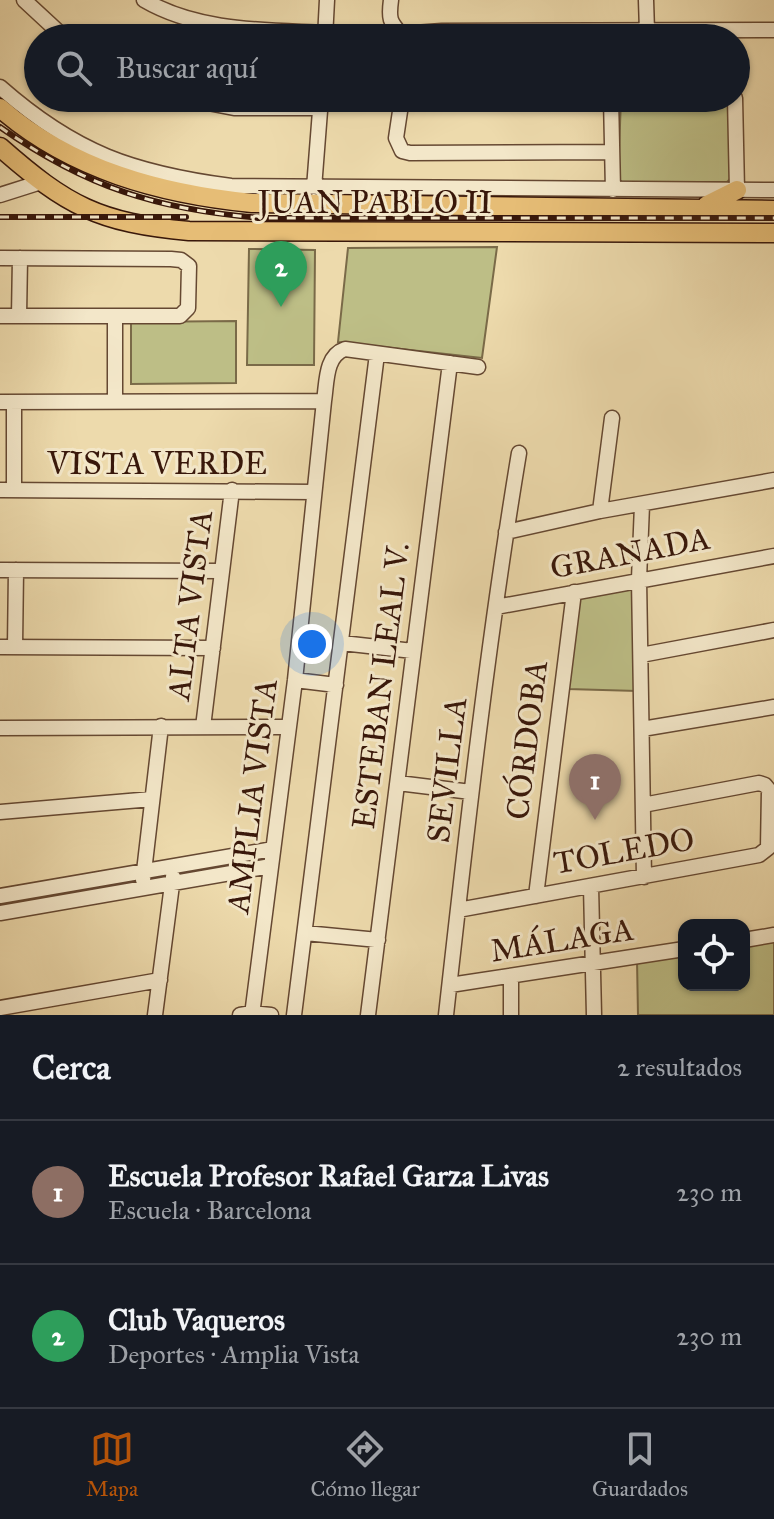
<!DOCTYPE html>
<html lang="es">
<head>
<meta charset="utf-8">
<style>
  :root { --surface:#171b24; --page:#20242c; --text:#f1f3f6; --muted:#9ea1a6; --line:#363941; --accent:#b45309 }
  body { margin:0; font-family:"IM FELL Great Primer",serif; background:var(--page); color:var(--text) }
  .controls { position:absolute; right:24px; bottom:24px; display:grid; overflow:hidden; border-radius:16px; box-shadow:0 2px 6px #0004 }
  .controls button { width:72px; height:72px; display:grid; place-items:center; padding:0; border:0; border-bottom:2px solid var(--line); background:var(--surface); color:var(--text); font:40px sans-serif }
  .you { position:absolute; left:312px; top:644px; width:28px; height:28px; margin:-20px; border:6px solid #fff; border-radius:50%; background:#1a73e8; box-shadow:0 0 0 12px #1a73e833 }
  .badge { display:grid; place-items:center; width:52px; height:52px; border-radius:50%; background:var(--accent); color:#fff; font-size:26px; font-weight:700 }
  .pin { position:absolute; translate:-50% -66px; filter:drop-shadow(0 2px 4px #0008) }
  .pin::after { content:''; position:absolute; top:42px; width:28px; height:24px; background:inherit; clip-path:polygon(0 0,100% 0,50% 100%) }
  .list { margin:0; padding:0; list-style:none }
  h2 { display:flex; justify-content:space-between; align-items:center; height:104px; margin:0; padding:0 32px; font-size:34px }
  h2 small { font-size:26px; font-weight:400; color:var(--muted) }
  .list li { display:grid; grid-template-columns:52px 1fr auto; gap:24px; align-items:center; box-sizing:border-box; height:144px; padding:0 32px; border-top:2px solid var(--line) }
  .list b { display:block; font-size:30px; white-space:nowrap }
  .list p { margin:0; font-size:26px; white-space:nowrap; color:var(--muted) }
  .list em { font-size:26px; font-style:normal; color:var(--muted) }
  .icon { flex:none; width:44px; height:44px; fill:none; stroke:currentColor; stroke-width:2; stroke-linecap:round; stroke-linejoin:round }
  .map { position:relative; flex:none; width:774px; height:1015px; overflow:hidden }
  .search { position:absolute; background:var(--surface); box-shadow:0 2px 6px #0004; left:24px; right:24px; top:24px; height:88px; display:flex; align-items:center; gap:20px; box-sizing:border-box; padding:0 28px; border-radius:44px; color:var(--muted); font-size:30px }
  .sheet { height:392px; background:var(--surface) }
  nav { display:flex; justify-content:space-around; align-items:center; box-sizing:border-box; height:112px; border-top:2px solid var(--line); background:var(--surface); font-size:22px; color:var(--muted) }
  nav a { display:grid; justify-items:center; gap:4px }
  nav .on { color:var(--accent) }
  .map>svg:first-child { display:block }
  .green { fill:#bdbe86; stroke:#7a6a48; stroke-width:2 }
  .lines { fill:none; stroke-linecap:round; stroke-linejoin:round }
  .minor-casing { stroke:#654832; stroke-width:17 }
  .major-casing { stroke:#38170a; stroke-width:21 }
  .minor { stroke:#f3e7c9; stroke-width:14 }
  .major { stroke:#e6bd76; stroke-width:18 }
  .rail-casing { stroke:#38170a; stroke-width:6 }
  .rail { stroke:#f3e7c9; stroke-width:3; stroke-dasharray:9; stroke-linecap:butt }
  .labels { text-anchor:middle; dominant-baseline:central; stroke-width:6; stroke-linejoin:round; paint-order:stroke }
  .street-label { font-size:32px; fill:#38170a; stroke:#f3e7c9 }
</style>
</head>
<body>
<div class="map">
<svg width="774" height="1015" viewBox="0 0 774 1015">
  <rect width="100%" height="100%" fill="#eddaac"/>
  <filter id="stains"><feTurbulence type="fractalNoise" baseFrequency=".0025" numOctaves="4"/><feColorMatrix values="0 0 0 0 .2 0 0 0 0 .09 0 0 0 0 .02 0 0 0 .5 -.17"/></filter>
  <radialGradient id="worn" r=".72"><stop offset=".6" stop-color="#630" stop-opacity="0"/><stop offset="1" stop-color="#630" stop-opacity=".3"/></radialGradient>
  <path class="green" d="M 621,98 L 730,98 L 730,179 L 727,182 L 620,182 L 618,179 Z
    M 497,247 L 482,358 L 338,342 L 348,248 Z
    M 249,249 L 315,250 L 314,365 L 247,365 Z
    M 236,321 L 236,383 L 131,384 L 131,322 Z
    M 634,585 L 637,691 L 568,689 L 580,598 Z
    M 774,939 L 774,1015 L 638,1015 L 637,960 L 684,953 L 684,985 L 744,985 L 744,944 Z"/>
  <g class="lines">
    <defs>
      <path id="minor" d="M 24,0 L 65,38
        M 144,0 C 199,32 265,30 325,33
        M 391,0 C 388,22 391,22 404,38
        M 646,0 L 647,31
        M 401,34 L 442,31 L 774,30
        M 325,38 L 327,0
        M 0,87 C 75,153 133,173 231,186 L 774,190
        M 182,98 L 234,108 L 321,108
        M 402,98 L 396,138 L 402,151 L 410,153 L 611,152
        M 611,98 L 613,190
        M 735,98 L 737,190
        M 314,188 L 321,98
        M 0,195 L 41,182
        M 0,258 L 171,259 L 181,260 L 189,266 L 188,308 L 180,316 L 0,316
        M 19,316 L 20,258
        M 115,317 L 115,401
        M 0,402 L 324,401
        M 14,402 L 14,490
        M 0,490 L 314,492
        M 642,505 L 639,579 L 644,877
        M 600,511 L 612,418
        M 506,532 L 600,511 L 774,480
        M 0,570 L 222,571
        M 496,607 L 774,556
        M 342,643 L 413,651
        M 15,646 L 16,570
        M 0,647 L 213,648
        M 641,655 L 774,630
        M 295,680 L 336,685
        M 203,727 L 232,490
        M 0,728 L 289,727
        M 642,729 L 774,707
        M 398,783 L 471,792
        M 0,812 L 152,799
        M 143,880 L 161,726
        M 591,886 L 594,1015
        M 0,896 L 273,849
        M 536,896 L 574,592
        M 458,910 L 759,855 L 768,848 L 769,790 L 765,785 L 759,783 L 643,805
        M 0,913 L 271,866
        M 305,933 L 378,940
        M 744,940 L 774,935
        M 511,977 L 511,1015
        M 450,985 L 684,949
        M 0,1008 L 160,980
        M 155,1015 L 173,877
        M 240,1015 L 252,1013 L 271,1015
        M 252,1015 L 295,680 L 324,401 C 327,382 325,356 345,349 L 478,367
        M 294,1015 L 377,354
        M 368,1015 L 450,363
        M 446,1015 C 467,827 488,639 519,453"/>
      <path id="major" d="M 0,108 C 71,170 161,194 252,203 L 774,210
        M 0,147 C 67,206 99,223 189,231 L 774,233
        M 707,205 L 737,190"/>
    </defs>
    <use href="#minor" class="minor-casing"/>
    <use href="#major" class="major-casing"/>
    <use href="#minor" class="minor"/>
    <use href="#major" class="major"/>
    <defs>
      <path id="rail" d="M 0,127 C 86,187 158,210 262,218 L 774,218
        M 0,217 L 186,217"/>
    </defs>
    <use href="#rail" class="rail-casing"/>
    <use href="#rail" class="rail"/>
  </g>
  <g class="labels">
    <g class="street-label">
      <text x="375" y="202">JUAN PABLO II</text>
      <text x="157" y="463">VISTA VERDE</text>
      <text transform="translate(630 553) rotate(-11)">GRANADA</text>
      <text transform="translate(190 605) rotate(-83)">ALTA VISTA</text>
      <text transform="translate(381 686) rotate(-83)">ESTEBAN LEAL V.</text>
      <text transform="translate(527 740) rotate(-83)">CÓRDOBA</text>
      <text transform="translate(447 770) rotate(-83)">SEVILLA</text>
      <text transform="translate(252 796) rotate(-83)">AMPLIA VISTA</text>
      <text transform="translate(624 851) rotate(-10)">TOLEDO</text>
      <text transform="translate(562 940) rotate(-9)">MÁLAGA</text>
    </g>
  </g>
  <rect width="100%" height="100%" filter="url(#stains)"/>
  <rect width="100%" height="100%" fill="url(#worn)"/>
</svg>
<div class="controls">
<button><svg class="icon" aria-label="locate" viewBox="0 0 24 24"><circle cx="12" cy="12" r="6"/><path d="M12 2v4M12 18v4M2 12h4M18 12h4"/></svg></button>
</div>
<div class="you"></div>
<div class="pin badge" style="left:595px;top:820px;background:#8d6e63">1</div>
<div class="pin badge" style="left:281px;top:307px;background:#2e9e5b">2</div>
<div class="search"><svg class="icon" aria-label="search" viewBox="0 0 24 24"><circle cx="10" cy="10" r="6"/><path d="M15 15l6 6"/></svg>Buscar aquí</div>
</div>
<section class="sheet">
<h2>Cerca<small>2 resultados</small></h2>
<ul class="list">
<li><span class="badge" style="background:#8d6e63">1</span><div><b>Escuela Profesor Rafael Garza Livas</b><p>Escuela · Barcelona</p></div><em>230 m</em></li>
<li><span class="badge" style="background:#2e9e5b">2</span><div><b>Club Vaqueros</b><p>Deportes · Amplia Vista</p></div><em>230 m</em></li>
</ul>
</section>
<nav>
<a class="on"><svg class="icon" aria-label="map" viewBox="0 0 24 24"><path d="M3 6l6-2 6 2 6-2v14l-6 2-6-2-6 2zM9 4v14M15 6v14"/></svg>Mapa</a>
<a><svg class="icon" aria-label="directions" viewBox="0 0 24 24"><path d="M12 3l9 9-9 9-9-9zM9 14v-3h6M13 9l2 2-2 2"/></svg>Cómo llegar</a>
<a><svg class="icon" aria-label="saved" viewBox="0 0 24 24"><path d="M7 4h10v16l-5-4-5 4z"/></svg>Guardados</a>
</nav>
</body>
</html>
